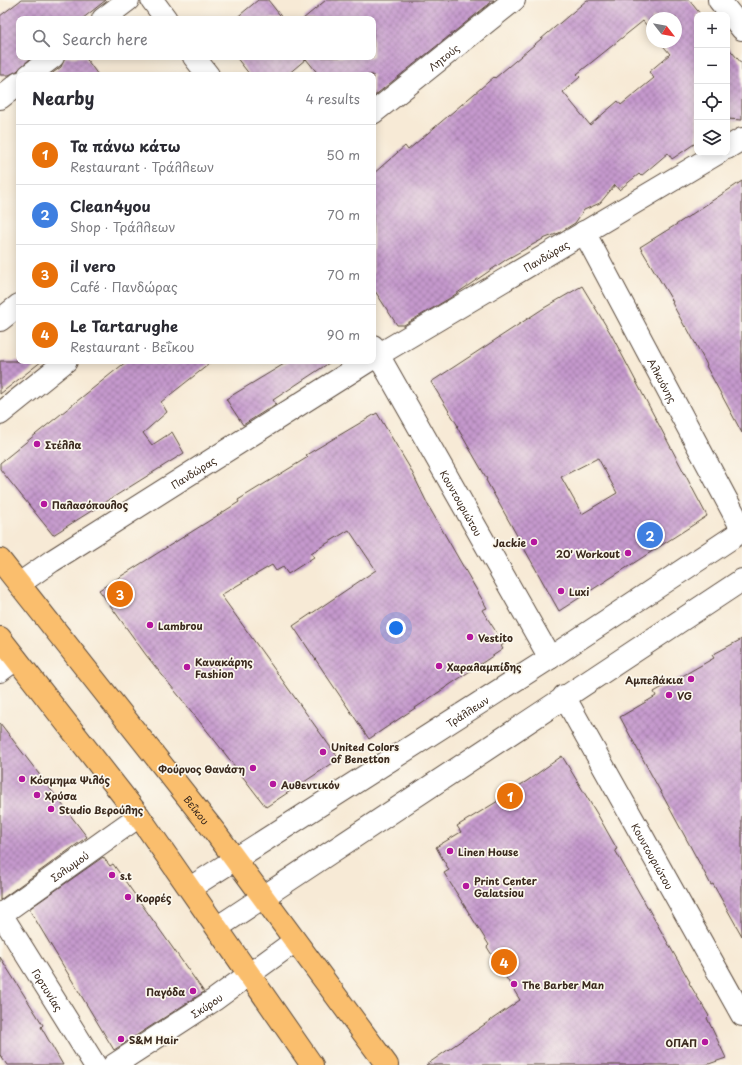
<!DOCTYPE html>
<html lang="en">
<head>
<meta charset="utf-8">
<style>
  :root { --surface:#fff; --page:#f7f7f7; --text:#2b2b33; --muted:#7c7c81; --line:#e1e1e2; --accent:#db2777 }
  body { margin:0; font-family:"Playpen Sans",sans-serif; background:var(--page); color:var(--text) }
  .controls { position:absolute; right:12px; top:12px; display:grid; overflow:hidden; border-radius:8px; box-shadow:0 2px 10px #0003 }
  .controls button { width:36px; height:36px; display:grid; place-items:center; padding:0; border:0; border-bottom:1px solid var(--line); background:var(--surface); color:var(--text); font:20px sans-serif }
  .compass { position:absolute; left:646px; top:12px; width:36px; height:36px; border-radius:50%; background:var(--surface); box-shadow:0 2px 10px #0003; rotate:121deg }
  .you { position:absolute; left:396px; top:628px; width:14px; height:14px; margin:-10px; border:3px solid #fff; border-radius:50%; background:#1a73e8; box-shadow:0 0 0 6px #1a73e833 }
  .badge { display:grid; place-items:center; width:26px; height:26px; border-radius:50%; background:var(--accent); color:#fff; font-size:13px; font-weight:700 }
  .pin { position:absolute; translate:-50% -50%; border:2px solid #fff; box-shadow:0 1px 4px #0006 }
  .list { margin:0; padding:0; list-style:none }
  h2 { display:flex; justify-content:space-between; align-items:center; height:52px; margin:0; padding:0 16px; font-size:17px }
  h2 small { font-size:13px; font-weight:400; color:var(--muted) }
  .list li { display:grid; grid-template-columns:26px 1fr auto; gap:12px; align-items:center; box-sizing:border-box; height:60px; padding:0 16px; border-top:1px solid var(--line) }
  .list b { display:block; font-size:15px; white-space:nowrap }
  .list p { margin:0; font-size:13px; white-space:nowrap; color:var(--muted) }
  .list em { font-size:13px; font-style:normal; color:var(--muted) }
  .icon { flex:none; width:22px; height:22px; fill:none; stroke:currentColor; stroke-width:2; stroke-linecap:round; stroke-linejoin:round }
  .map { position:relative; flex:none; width:742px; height:1065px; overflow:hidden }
  .search { position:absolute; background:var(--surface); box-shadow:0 2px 10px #0003; left:16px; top:16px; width:360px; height:44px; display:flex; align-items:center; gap:10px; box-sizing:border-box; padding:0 14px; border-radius:8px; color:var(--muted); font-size:15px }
  .panel { position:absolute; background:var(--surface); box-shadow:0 2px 10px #0003; left:16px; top:72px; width:360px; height:292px; border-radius:8px }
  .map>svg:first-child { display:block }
  .building { fill:url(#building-cross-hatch); fill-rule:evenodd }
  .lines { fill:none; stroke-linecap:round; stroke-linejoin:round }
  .minor-casing { stroke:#57473a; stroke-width:24 }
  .major-casing { stroke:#57473a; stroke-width:24 }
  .minor { stroke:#fff; stroke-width:22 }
  .major { stroke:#fabe6d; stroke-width:22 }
  .poi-dot { fill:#b5179e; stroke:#fbf7ec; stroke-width:1.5 }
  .labels { text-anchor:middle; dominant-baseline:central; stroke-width:3.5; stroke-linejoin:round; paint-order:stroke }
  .street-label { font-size:10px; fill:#3b2a1e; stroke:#fbf7ec }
  .poi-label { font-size:10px; font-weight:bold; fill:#3b2a1e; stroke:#fbf7ec; text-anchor:start }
</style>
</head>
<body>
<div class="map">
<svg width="742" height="1065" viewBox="0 0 742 1065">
  <defs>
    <pattern id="building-cross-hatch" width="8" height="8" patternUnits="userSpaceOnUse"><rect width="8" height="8" fill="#c599cd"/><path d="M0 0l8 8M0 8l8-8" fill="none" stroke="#a17da6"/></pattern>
  </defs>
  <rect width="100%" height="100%" fill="#fbf7ec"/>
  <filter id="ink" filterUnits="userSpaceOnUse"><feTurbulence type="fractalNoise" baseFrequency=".025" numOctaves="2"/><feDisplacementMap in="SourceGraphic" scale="8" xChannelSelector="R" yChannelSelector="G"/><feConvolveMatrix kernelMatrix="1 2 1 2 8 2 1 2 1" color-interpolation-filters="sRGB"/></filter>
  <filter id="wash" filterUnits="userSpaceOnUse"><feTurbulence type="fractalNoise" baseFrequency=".012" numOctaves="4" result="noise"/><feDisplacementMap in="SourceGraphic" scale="16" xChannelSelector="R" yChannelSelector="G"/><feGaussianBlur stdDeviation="0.9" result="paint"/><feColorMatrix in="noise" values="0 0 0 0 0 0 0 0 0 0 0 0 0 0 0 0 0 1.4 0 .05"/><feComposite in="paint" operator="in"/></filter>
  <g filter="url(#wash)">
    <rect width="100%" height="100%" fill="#f7ead6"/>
    <g id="blocks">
      <path class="building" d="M 21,0 L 106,0 L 82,19 L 19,19 L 19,57 L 32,57 L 17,71 L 9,75 L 0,75 L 0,16 Z
        M 258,0 L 268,0 L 283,19 L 235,19 Z
        M 326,0 L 494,0 L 373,97 L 373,75 L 319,75 L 306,59 L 287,75 L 250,75 L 236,57 L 373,57 L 373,19 L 303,19 Z
        M 587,0 L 689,0 L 701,15 L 697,15 L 697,142 L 672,159 L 668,153 L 641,176 L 639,174 L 619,190 L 615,185 L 600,203 L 584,210 L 575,223 L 559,233 L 543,239 L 507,259 L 450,298 L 404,325 L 397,325 L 373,288 L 373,174 L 405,146 L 408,150 L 494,77 L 495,78 ZM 652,18 L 676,18 L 676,42 L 660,42 L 670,54 L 649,72 L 654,78 L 621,105 L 618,101 L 590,125 L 563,92 L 580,77 L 577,74 L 643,21 L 652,32 Z
        M 727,46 L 742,64 L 742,120 L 727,119 Z
        M 65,57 L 85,57 L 98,75 L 50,75 L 61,67 Z
        M 742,181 L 742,433 L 706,366 L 707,365 L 686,326 L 685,327 L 672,303 L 673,302 L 640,247 L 674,226 Z
        M 582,286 L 611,334 L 707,516 L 559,611 L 486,480 L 487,479 L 457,427 L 458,426 L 431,382 L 544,308 ZM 598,458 L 617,493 L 582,514 L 561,477 Z
        M 0,361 L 42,361 L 0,394 Z
        M 127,361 L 213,361 L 161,402 L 167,412 L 143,433 L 152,445 L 172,432 L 184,453 L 53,535 L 0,469 L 0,463 Z
        M 289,361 L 332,361 L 273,400 L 276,404 L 243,425 L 226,399 Z
        M 377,413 L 410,468 L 429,507 L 487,608 L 482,610 L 504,644 L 501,646 L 503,649 L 369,739 L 293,626 L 376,570 L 349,530 L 311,553 L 314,557 L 288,574 L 283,567 L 276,571 L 272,565 L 221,595 L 339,759 L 266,807 L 216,742 L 146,655 L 99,590 L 239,502 L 238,500 L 308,457 L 306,455 Z
        M 742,639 L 742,936 L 713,884 L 711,885 L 701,866 L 620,717 L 656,696 L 654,692 L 714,658 L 712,655 Z
        M 0,723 L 87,837 L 0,900 Z
        M 562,756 L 599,817 L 617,849 L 615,850 L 690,982 L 689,983 L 709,1016 L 707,1018 L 726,1058 L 706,1065 L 426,1065 L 520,1000 L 487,947 L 489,945 L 444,873 L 449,870 L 436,847 L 461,832 L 457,826 L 498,801 L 497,799 L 527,781 Z
        M 103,857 L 110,866 L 113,864 L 204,992 L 114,1050 L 29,909 Z
        M 0,957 L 43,1025 L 41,1027 L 63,1065 L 7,1065 L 0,1055 Z"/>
    </g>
  </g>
  <g filter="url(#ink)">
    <use href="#blocks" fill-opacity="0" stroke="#57473a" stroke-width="1"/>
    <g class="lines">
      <defs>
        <g id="minor">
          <path d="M 152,0 L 166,19"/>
          <path d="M 719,0 L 742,29"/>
          <path d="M 103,19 L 128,0"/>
          <path d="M 194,57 L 208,75"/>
          <path d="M 29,75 L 53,57"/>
          <path d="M 0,98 L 19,83"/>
          <path id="s1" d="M 373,113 L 514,0"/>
          <path d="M 727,148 L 742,139"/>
          <path id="s2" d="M 584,232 L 742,529"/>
          <path d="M 0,320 L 19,305"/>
          <path id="s3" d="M 373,346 L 550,658"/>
          <path id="s4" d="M 373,358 L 718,153"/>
          <path d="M 0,414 L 66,361"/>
          <path id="s5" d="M 19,584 L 52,561 L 368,361"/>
          <path d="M 0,671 L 16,659"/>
          <path id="s6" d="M 564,696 L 742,1015"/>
          <path id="s7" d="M 190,888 L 550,658 L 742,531"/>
          <path id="s8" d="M 1,914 L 95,1065"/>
          <path id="s9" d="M 0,915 L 139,816"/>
          <path d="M 218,927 L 742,580"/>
          <path id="s10" d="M 114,1065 L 214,1000 L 295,941"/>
        </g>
        <g id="major">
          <path id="s11" d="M 0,560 L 215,832 L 387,1065"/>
          <path d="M 0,638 L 139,816 L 312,1065"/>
        </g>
      </defs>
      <use href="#minor" class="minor-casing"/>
      <use href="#major" class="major-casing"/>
      <use href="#minor" class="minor"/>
      <use href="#major" class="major"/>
    </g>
  </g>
  <g class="poi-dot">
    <circle cx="37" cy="444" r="4"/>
    <circle cx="44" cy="504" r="4"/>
    <circle cx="534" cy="542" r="4"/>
    <circle cx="628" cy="553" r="4"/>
    <circle cx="561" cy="591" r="4"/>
    <circle cx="150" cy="625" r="4"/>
    <circle cx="470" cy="637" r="4"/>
    <circle cx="439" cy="666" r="4"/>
    <circle cx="187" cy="667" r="4"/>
    <circle cx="691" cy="679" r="4"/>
    <circle cx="669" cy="695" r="4"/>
    <circle cx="323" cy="752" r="4"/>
    <circle cx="253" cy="768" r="4"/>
    <circle cx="22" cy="779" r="4"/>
    <circle cx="273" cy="784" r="4"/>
    <circle cx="37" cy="795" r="4"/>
    <circle cx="51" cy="809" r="4"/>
    <circle cx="450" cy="851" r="4"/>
    <circle cx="112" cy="875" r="4"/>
    <circle cx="466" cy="886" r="4"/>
    <circle cx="128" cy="897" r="4"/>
    <circle cx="514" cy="984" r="4"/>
    <circle cx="193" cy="991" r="4"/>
    <circle cx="121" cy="1039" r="4"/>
    <circle cx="705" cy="1042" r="4"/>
  </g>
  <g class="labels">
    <g class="street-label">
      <text stroke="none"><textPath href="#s1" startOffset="90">Λητούς</textPath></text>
      <text stroke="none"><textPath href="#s4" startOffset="201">Πανδώρας</textPath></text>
      <text stroke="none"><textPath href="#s2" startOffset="168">Αλκυόνης</textPath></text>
      <text stroke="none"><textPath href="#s5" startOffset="207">Πανδώρας</textPath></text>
      <text stroke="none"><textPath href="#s3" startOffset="180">Κουντουριώτου</textPath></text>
      <text stroke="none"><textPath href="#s7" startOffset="329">Τράλλεων</textPath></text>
      <text stroke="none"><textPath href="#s11" startOffset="318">Βεΐκου</textPath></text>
      <text stroke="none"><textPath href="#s6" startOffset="183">Κουντουριώτου</textPath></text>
      <text stroke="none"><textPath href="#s9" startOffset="85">Σολωμού</textPath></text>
      <text stroke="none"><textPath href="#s8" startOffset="89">Γορτυνίας</textPath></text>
      <text stroke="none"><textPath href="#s10" startOffset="110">Σκύρου</textPath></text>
    </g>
    <g class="poi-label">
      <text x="45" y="444">Στέλλα</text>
      <text x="52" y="504">Παλασόπουλος</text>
      <text x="526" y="542" text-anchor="end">Jackie</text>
      <text x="620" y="553" text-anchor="end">20' Workout</text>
      <text x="569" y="591">Luxi</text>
      <text x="158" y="625">Lambrou</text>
      <text x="478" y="637">Vestito</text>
      <text x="195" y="661">Κανακάρης<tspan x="195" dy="12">Fashion</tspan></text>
      <text x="447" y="666">Χαραλαμπίδης</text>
      <text x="683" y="679" text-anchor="end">Αμπελάκια</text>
      <text x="677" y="695">VG</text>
      <text x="331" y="746">United Colors<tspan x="331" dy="12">of Benetton</tspan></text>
      <text x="245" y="768" text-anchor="end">Φούρνος Θανάση</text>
      <text x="30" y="779">Κόσμημα Ψιλός</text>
      <text x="281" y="784">Αυθεντικόν</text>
      <text x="45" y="795">Χρύσα</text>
      <text x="59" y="809">Studio Βερούλης</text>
      <text x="458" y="851">Linen House</text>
      <text x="120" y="875">s.t</text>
      <text x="474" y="880">Print Center<tspan x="474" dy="12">Galatsiou</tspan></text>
      <text x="136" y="897">Κορρές</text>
      <text x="522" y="984">The Barber Man</text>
      <text x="185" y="991" text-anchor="end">Παγόδα</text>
      <text x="129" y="1039">S&amp;M Hair</text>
      <text x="697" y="1042" text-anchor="end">ΟΠΑΠ</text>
    </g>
  </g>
</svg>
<div class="controls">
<button>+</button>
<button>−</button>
<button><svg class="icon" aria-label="locate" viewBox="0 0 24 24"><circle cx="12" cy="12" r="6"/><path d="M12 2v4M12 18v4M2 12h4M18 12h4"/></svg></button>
<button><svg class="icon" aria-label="layers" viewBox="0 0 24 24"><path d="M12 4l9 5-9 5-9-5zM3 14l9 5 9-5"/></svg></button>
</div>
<svg class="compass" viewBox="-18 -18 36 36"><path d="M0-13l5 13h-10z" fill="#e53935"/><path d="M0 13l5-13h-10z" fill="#7c7c81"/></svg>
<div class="you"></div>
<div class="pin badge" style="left:510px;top:796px;background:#e8710a">1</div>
<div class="pin badge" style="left:650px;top:535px;background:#3f7fe0">2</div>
<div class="pin badge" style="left:120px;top:594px;background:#e8710a">3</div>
<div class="pin badge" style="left:504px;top:962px;background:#e8710a">4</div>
<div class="search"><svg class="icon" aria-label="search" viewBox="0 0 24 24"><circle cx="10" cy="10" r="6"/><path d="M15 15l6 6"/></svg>Search here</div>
<section class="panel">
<h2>Nearby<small>4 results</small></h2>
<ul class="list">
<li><span class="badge" style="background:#e8710a">1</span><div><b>Τα πάνω κάτω</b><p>Restaurant · Τράλλεων</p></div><em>50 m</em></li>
<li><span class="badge" style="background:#3f7fe0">2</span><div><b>Clean4you</b><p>Shop · Τράλλεων</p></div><em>70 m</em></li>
<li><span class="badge" style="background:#e8710a">3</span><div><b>il vero</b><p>Café · Πανδώρας</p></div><em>70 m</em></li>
<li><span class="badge" style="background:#e8710a">4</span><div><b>Le Tartarughe</b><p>Restaurant · Βεΐκου</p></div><em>90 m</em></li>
</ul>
</section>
</div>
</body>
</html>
